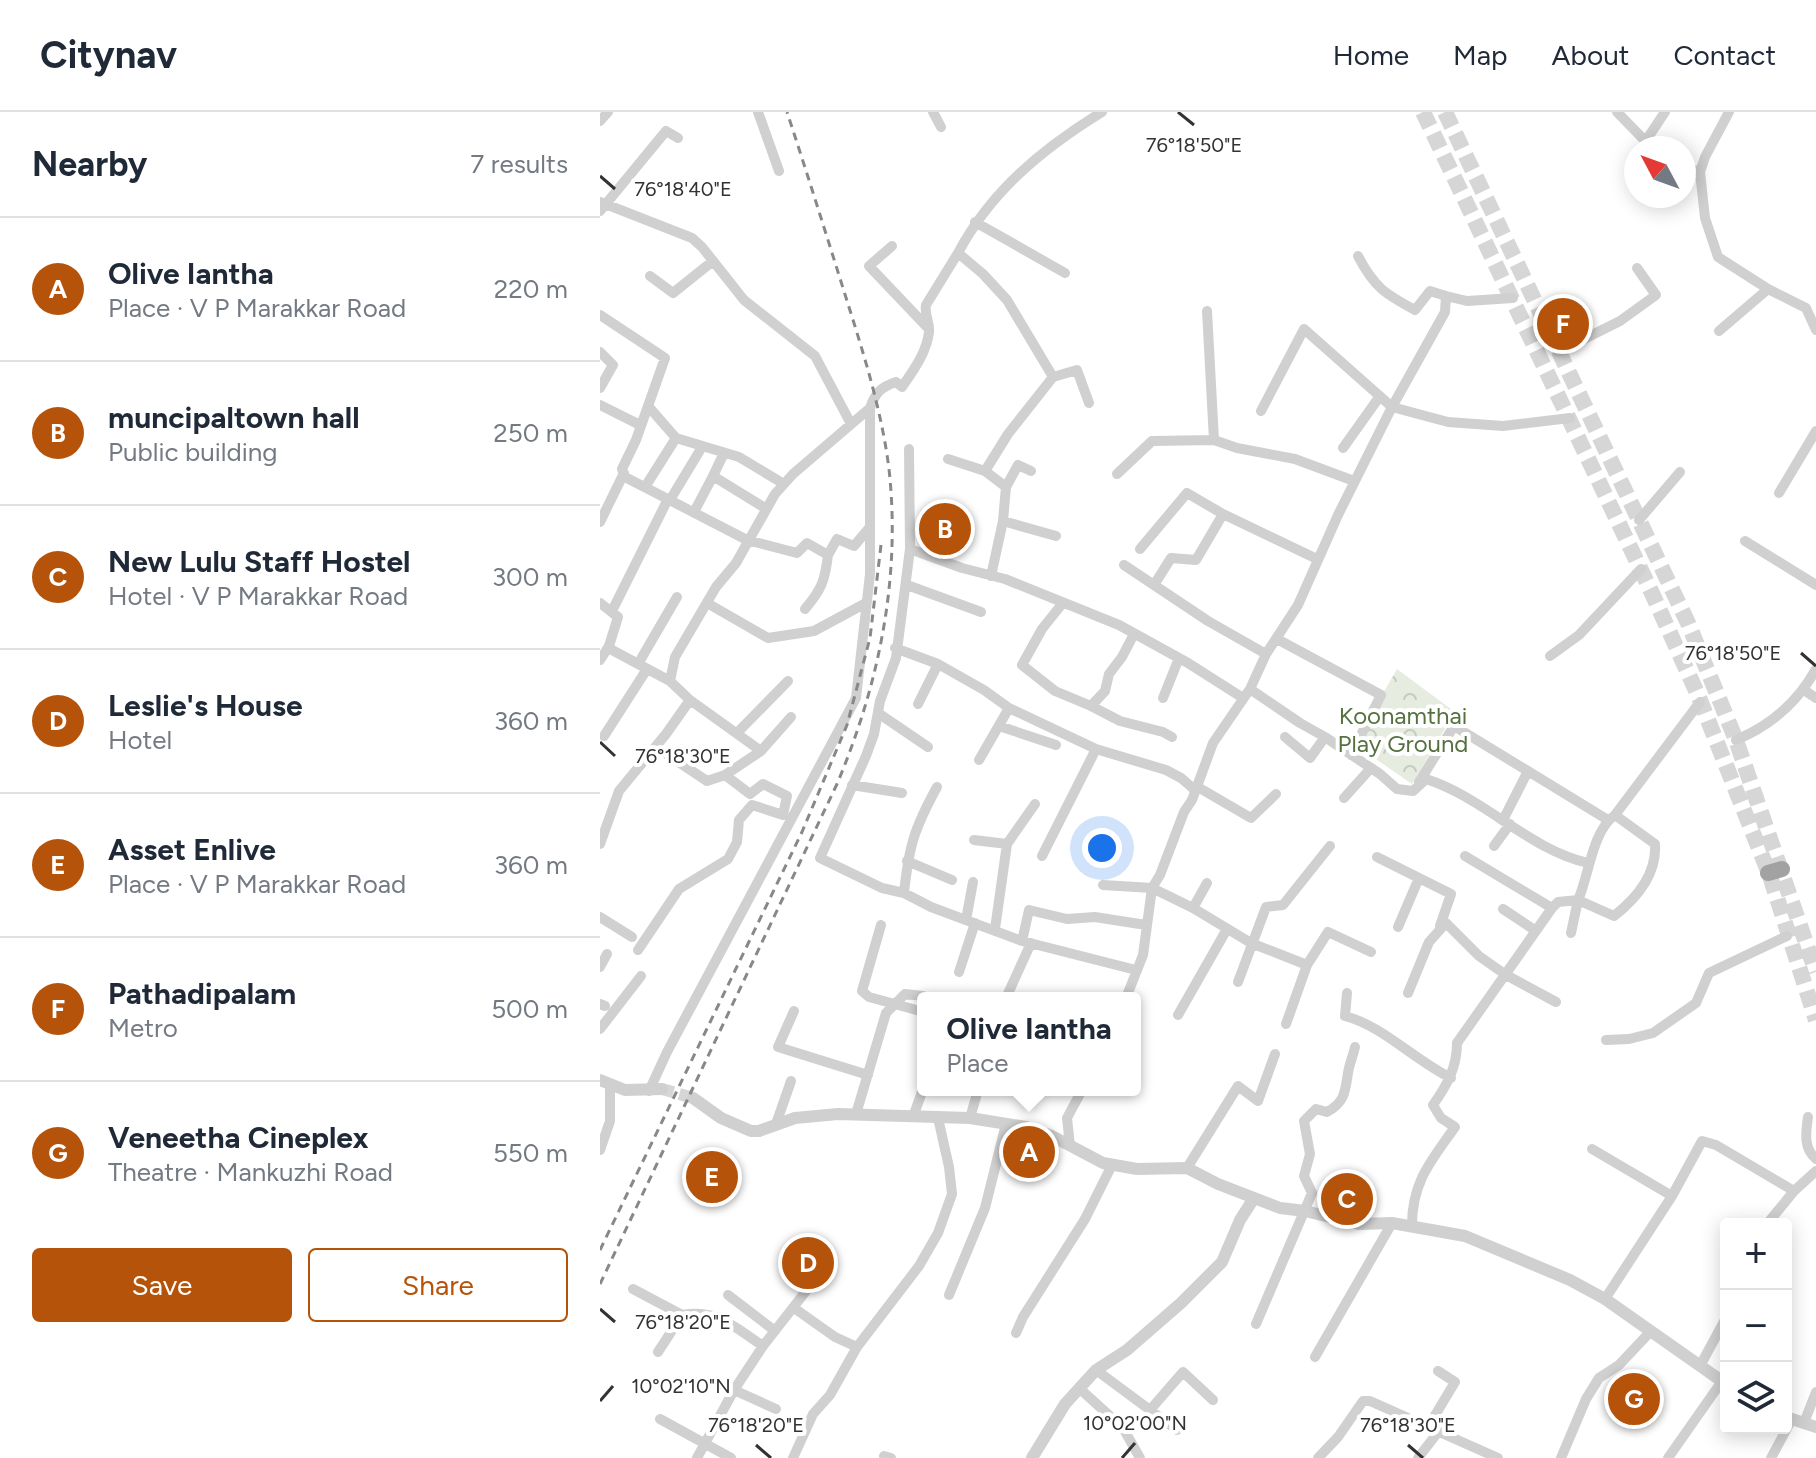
<!DOCTYPE html>
<html lang="en">
<head>
<meta charset="utf-8">
<style>
  :root { --surface:#fff; --page:#f2f2f3; --text:#1f2937; --muted:#747a83; --line:#e0e1e3; --accent:#b45309 }
  body { margin:0; font-family:Figtree,sans-serif; background:var(--page); color:var(--text) }
  .controls { position:absolute; right:24px; bottom:24px; display:grid; overflow:hidden; border-radius:8px; box-shadow:0 4px 20px #0003 }
  .controls button { width:72px; height:72px; display:grid; place-items:center; padding:0; border:0; border-bottom:2px solid var(--line); background:var(--surface); color:var(--text); font:40px sans-serif }
  .compass { position:absolute; left:1024px; top:24px; width:72px; height:72px; border-radius:50%; background:var(--surface); box-shadow:0 4px 20px #0003; rotate:311deg }
  .you { position:absolute; left:502px; top:736px; width:28px; height:28px; margin:-20px; border:6px solid #fff; border-radius:50%; background:#1a73e8; box-shadow:0 0 0 12px #1a73e833 }
  .badge { display:grid; place-items:center; width:52px; height:52px; border-radius:50%; background:var(--accent); color:#fff; font-size:26px; font-weight:700 }
  .pin { position:absolute; translate:-50% -50%; border:4px solid #fff; box-shadow:0 2px 8px #0006 }
  .popup { position:absolute; left:317px; top:880px; width:224px; height:104px; box-sizing:border-box; display:grid; place-content:center; border-radius:8px; background:var(--surface); filter:drop-shadow(0 2px 6px #0005); font-size:26px; white-space:nowrap; color:var(--muted) }
  .popup b { font-size:30px; color:var(--text) }
  .popup::after { content:''; position:absolute; left:50%; top:100%; margin-left:-16px; border:16px solid transparent; border-top-color:var(--surface) }
  .list { margin:0; padding:0; list-style:none }
  h2 { display:flex; justify-content:space-between; align-items:center; height:104px; margin:0; padding:0 32px; font-size:34px }
  h2 small { font-size:26px; font-weight:400; color:var(--muted) }
  .list li { display:grid; grid-template-columns:52px 1fr auto; gap:24px; align-items:center; box-sizing:border-box; height:144px; padding:0 32px; border-top:2px solid var(--line) }
  .list b { display:block; font-size:30px; white-space:nowrap }
  .list p { margin:0; font-size:26px; white-space:nowrap; color:var(--muted) }
  .list em { font-size:26px; font-style:normal; color:var(--muted) }
  .actions { display:flex; gap:16px; padding:24px 32px }
  .actions a { flex:1; padding:18px 0; border:2px solid var(--accent); border-radius:8px; text-align:center; font-size:28px; color:var(--accent) }
  .actions .main { background:var(--accent); color:#fff }
  .icon { flex:none; width:44px; height:44px; fill:none; stroke:currentColor; stroke-width:2; stroke-linecap:round; stroke-linejoin:round }
  .map { position:relative; flex:none; width:1216px; height:1346px; overflow:hidden }
  header { display:flex; align-items:center; gap:48px; box-sizing:border-box; height:112px; padding:0 40px; background:var(--surface); border-bottom:2px solid var(--line) }
  header strong { font-size:38px }
  nav { display:flex; gap:44px; margin-inline-start:auto; font-size:28px }
  main { display:flex }
  aside { flex:1; background:var(--surface) }
  .map>svg:first-child { display:block }
  .park { fill:url(#park-crowns) }
  .lines { fill:none; stroke-linecap:round; stroke-linejoin:round }
  .tertiary-tunnel { stroke:#d6d6d6; stroke-width:12; stroke-dasharray:12 6; stroke-linecap:butt }
  .trunk-tunnel { stroke:#d6d6d6; stroke-width:16; stroke-dasharray:16 8; stroke-linecap:butt }
  .minor { stroke:#d0d0d0; stroke-width:10 }
  .tertiary { stroke:#d0d0d0; stroke-width:12 }
  .trunk { stroke:#a2a2a2; stroke-width:16 }
  .rail { stroke:#888; stroke-width:3; stroke-dasharray:8 6; stroke-linecap:butt }
  .ticks { fill:none; stroke:#333; stroke-width:3 }
  .labels { text-anchor:middle; dominant-baseline:central; stroke-width:8; stroke-linejoin:round; paint-order:stroke }
  .park-label { font-size:24px; fill:#56703f; stroke:#fff }
  .ticks-label { font-size:20px; text-anchor:middle; fill:#333; stroke:#fff; stroke-width:8; stroke-linejoin:round; paint-order:stroke }
</style>
</head>
<body>
<header>
<strong>Citynav</strong>
<nav><a>Home</a><a>Map</a><a>About</a><a>Contact</a></nav>
</header>
<main>
<aside>
<h2>Nearby<small>7 results</small></h2>
<ul class="list">
<li><span class="badge">A</span><div><b>Olive Iantha</b><p>Place · V P Marakkar Road</p></div><em>220 m</em></li>
<li><span class="badge">B</span><div><b>muncipaltown hall</b><p>Public building</p></div><em>250 m</em></li>
<li><span class="badge">C</span><div><b>New Lulu Staff Hostel</b><p>Hotel · V P Marakkar Road</p></div><em>300 m</em></li>
<li><span class="badge">D</span><div><b>Leslie's House</b><p>Hotel</p></div><em>360 m</em></li>
<li><span class="badge">E</span><div><b>Asset Enlive</b><p>Place · V P Marakkar Road</p></div><em>360 m</em></li>
<li><span class="badge">F</span><div><b>Pathadipalam</b><p>Metro</p></div><em>500 m</em></li>
<li><span class="badge">G</span><div><b>Veneetha Cineplex</b><p>Theatre · Mankuzhi Road</p></div><em>550 m</em></li>
</ul>
<div class="actions"><a class="main">Save</a><a>Share</a></div>
</aside>
<div class="map">
<svg width="1216" height="1346" viewBox="0 0 1216 1346">
  <defs>
    <pattern id="park-crowns" width="20" height="18" patternUnits="userSpaceOnUse" patternTransform="scale(2)"><rect width="20" height="18" fill="#e6ecdf"/><path d="M2 6a3 3 0 1 1 6 0M12 15a3 3 0 1 1 6 0" fill="none" stroke="#c6cbc0"/></pattern>
  </defs>
  <rect width="100%" height="100%" fill="#fff"/>
  <path class="park" d="M 797,557 L 855,600 L 812,672 L 754,632 Z"/>
  <g class="lines">
    <path class="tertiary-tunnel" d="M 62,977 L 93,986"/>
    <path class="trunk-tunnel" d="M 823,0 L 1051,479 L 1098,583 L 1170,764 L 1216,908
      M 845,0 L 1088,511 L 1136,628 L 1216,860"/>
    <path class="minor" d="M 158,0 L 179,59
      M 333,0 L 341,15
      M 1017,0 L 1052,36
      M 1129,0 L 1105,45 L 1100,60 L 1105,106 L 1118,145 L 1168,177 L 1206,196 L 1216,218
      M 0,9 L 8,0
      M 1045,30 L 1065,0
      M 1084,55 L 1100,60
      M 0,90 L 92,126 L 102,135 L 144,188 L 215,244 L 251,312
      M 0,99 L 66,19 L 78,26
      M 375,110 L 465,161
      M 292,134 L 269,154 L 328,216
      M 758,144 C 774,175 785,182 815,198 L 830,179 L 846,184
      M 50,164 L 73,181 L 113,149
      M 607,199 L 614,328
      M 0,203 L 65,246 L 36,328 L 22,357 L 25,365 L 147,428 L 197,441 L 207,431 L 228,443 L 237,427 L 254,434 L 270,415
      M 1119,219 L 1168,177
      M 0,240 L 13,253 L 0,276
      M 958,240 L 1020,209 L 1056,183 L 1037,156
      M 453,265 L 477,258 L 489,291
      M 0,293 L 40,313
      M 661,299 L 704,217 L 792,295 L 845,200 L 846,184 L 867,189 L 913,186
      M 76,326 L 139,345 L 184,372
      M 743,336 L 780,284
      M 309,337 L 310,437 L 296,546 L 280,589 L 274,622 L 266,644 L 220,746 L 282,776 L 304,781 L 331,795 L 422,829 L 429,798 L 467,807 L 495,805 L 546,813
      M 348,347 L 385,359
      M 517,362 L 552,329 L 614,328 L 637,336 L 695,347 L 754,369
      M 113,364 L 124,341
      M 45,375 L 76,326 L 48,294
      M 406,375 L 418,353 L 431,359
      M 1179,381 L 1216,319
      M 70,388 L 102,335
      M 94,400 L 113,364 L 165,396
      M 1039,408 L 1080,360
      M 403,409 L 456,424
      M 0,410 L 24,361
      M 1145,429 L 1216,473
      M 310,437 L 362,456 L 405,467 L 519,513 L 588,551 L 643,586
      M 540,437 L 587,381 L 623,402 L 717,447
      M 524,453 L 608,509 L 666,542
      M 391,464 L 403,409 L 406,375 L 385,359 L 408,322 L 453,265 L 407,188 L 383,162 L 358,141 C 391,79 442,37 502,0
      M 307,473 L 381,500
      M 554,473 L 571,446 L 596,448 L 623,402
      M 0,491 L 18,505 L 9,534 L 12,538 L 70,569
      M 107,491 L 168,526 L 214,519 L 266,491
      M 462,492 L 442,517 L 422,553 L 455,579 L 491,594
      M 205,497 C 222,477 225,468 228,443
      M 12,499 L 68,387
      M 534,522 L 522,545 L 509,562 L 505,579 L 491,594 L 520,609 L 563,620 L 572,625
      M 677,527 L 781,583 L 751,643
      M 295,536 L 338,552 L 384,578 L 409,596 L 496,637 L 566,658 L 581,666 L 595,678
      M 950,544 L 979,523 L 1041,457
      M 0,548 L 9,534
      M 38,552 L 77,485
      M 650,577 L 700,611 L 725,625 L 780,662 L 797,677 L 813,679 L 826,667 C 885,686 928,737 988,751
      M 1204,578 L 1216,586
      M 563,586 L 579,546
      M 90,588 L 161,639 L 191,605
      M 318,592 L 338,552
      M 278,601 L 328,635
      M 399,614 L 456,633
      M 137,621 L 188,569
      M 4,624 L 47,557
      M 685,625 L 710,646 L 725,625
      M 1136,628 C 1172,613 1198,590 1216,557
      M 56,635 L 107,669 L 125,663 L 161,639
      M 379,648 L 409,596
      M 819,670 L 854,614 L 1008,708
      M 252,673 L 302,681
      M 596,674 L 651,706 L 676,682
      M 744,686 L 771,656
      M 903,708 L 928,659
      M 374,728 L 407,732
      M 0,732 L 19,679 L 66,622 L 90,588 L 70,569 L 75,545 L 116,475 L 136,451 L 175,382 L 193,362 L 270,296
      M 894,734 L 910,712
      M 442,744 L 496,637
      M 865,744 L 952,796
      M 777,745 L 851,782 L 840,814
      M 307,749 L 352,768
      M 503,773 L 552,776 L 593,796 L 651,831 L 707,853
      M 304,781 C 309,734 314,717 337,675
      M 593,796 L 607,771
      M 903,797 L 936,819
      M 0,805 L 32,825
      M 366,808 L 373,770
      M 281,813 L 262,879 L 269,885 L 320,899
      M 798,815 L 819,766
      M 395,817 L 407,732 L 435,692
      M 971,821 L 978,788 L 1014,804 C 1037,786 1057,762 1055,732 L 1015,703
      M 422,829 L 536,858
      M 38,838 L 79,777 L 128,747 L 137,730 L 139,708 L 152,693 L 183,703 L 187,684 L 163,672 L 150,682 L 125,663
      M 0,855 L 7,842
      M 359,860 L 375,811
      M 638,870 L 666,795 L 683,793 L 730,734
      M 747,881 L 745,904 C 783,914 814,948 851,966
      M 808,881 L 829,830 L 846,811 L 879,844 L 906,863 L 956,890
      M 406,886 L 431,831
      M 526,886 L 543,843 L 552,776 L 560,763 L 584,700 L 592,688 L 613,631 L 650,577 L 666,542 L 698,493 L 738,403 L 792,295 L 848,310 L 903,314 L 970,306
      M 0,892 L 5,894
      M 194,899 L 178,935 L 268,963
      M 578,903 L 627,817
      M 686,912 L 707,853 L 728,820 L 771,840
      M 0,917 L 41,864
      M 1006,928 L 1029,927 L 1053,921 L 1096,891 L 1109,861 L 1187,824
      M 49,979 L 67,940 L 256,586 L 270,462 L 270,296 C 275,281 281,275 296,270 L 302,275 C 313,259 327,240 329,220 C 330,210 324,203 326,193 L 358,141
      M 256,1002 L 286,901 L 305,882 L 323,884
      M 313,1005 L 323,977
      M 1208,1005 C 1206,1020 1203,1036 1216,1047
      M 370,1006 L 378,978
      M 176,1012 L 191,969
      M 470,1034 L 467,1006 L 482,978
      M 992,1037 L 1072,1084
      M 0,1038 L 10,1009 L 10,974
      M 587,1056 L 638,974 L 658,989 L 675,942
      M 1167,1112 L 1194,1079 L 1216,1059
      M 812,1113 C 812,1070 831,1049 855,1015 L 841,1006 L 833,993 C 847,973 857,956 857,931 L 952,796 L 958,790 L 978,788 C 989,764 992,719 1015,703 L 1100,590
      M 33,1177 L 82,1203
      M 128,1183 L 175,1219
      M 349,1183 L 385,1096 L 406,1012
      M 1005,1187 L 1072,1084 L 1102,1029 L 1116,1033 L 1194,1079
      M 194,1196 L 235,1225 L 257,1235
      M 656,1212 L 712,1081 L 704,1064 L 710,1042 L 704,1009 L 716,997 L 727,1000 C 745,990 745,980 748,961 C 749,953 753,944 755,935
      M 416,1221 L 423,1205 L 485,1107 L 512,1053
      M 58,1240 L 82,1203 C 118,1197 134,1215 163,1234
      M 715,1245 L 792,1111
      M 1101,1252 L 1126,1206
      M 496,1258 L 577,1318
      M 479,1276 L 523,1316 L 540,1346
      M 134,1278 L 176,1297
      M 550,1298 L 583,1260 L 613,1288
      M 60,1307 L 131,1346
      M 1204,1311 L 1216,1280
      M 828,1315 L 855,1270 L 838,1259
      M 284,1344 L 291,1346
      M 97,1346 L 134,1278 L 163,1234 L 224,1156
      M 193,1346 L 213,1302 L 230,1283 L 257,1235 L 319,1154 L 338,1121 L 352,1082 L 349,1055 L 338,1006
      M 718,1346 L 738,1325 L 763,1289 L 770,1289 L 898,1346
      M 818,1346 L 838,1320
      M 961,1346 L 986,1287 L 999,1266 L 1019,1253 L 1051,1219
      M 1068,1346 L 1122,1269
      M 1171,1346 L 1192,1307"/>
    <path class="tertiary" d="M 0,968 L 25,978 L 62,977
      M 93,986 L 121,1006 L 151,1019 L 159,1019 L 195,1006 L 238,1002 L 370,1006 L 426,1015 L 452,1024 L 503,1051 L 537,1057 L 587,1056 L 618,1072 L 680,1096 L 705,1099 L 759,1112 L 792,1111 L 865,1124 L 970,1168 L 1005,1187 L 1126,1272
      M 1186,1305 L 1216,1315
      M 432,1346 L 465,1292 L 496,1258 L 527,1238 L 581,1191 L 622,1150 L 640,1108 L 654,1086"/>
    <path class="trunk" d="M 1168,761 L 1182,757"/>
    <path class="rail" d="M 0,1138 L 202,720 L 247,613 L 270,526 L 281,433
      M 0,1172 L 237,672 C 279,572 301,466 289,357 C 282,301 265,246 248,192 C 228,128 208,64 187,0"/>
  </g>
  <path class="ticks" d="M 578,0 L 594,13M 0,64 L 15,77M 1201,541 L 1216,554M 0,630 L 15,644M 0,1197 L 15,1210M 0,1289 L 13,1274M 156,1333 L 171,1346M 808,1333 L 823,1346M 522,1346 L 535,1331"/>
  <g class="labels">
    <g class="park-label">
      <text x="803" y="603">Koonamthai<tspan x="803" dy="28">Play Ground</tspan></text>
    </g>
  </g>
  <g class="ticks-label">
    <text x="594" y="40">76°18'50"E</text>
    <text x="83" y="84">76°18'40"E</text>
    <text x="1133" y="548">76°18'50"E</text>
    <text x="83" y="651">76°18'30"E</text>
    <text x="83" y="1217">76°18'20"E</text>
    <text x="81" y="1281">10°02'10"N</text>
    <text x="535" y="1318">10°02'00"N</text>
    <text x="156" y="1320">76°18'20"E</text>
    <text x="808" y="1320">76°18'30"E</text>
  </g>
</svg>
<div class="controls">
<button>+</button>
<button>−</button>
<button><svg class="icon" aria-label="layers" viewBox="0 0 24 24"><path d="M12 4l9 5-9 5-9-5zM3 14l9 5 9-5"/></svg></button>
</div>
<svg class="compass" viewBox="-18 -18 36 36"><path d="M0-13l5 13h-10z" fill="#e53935"/><path d="M0 13l5-13h-10z" fill="#747a83"/></svg>
<div class="you"></div>
<div class="pin badge" style="left:429px;top:1040px">A</div>
<div class="popup"><b>Olive Iantha</b>Place</div>
<div class="pin badge" style="left:345px;top:417px">B</div>
<div class="pin badge" style="left:747px;top:1087px">C</div>
<div class="pin badge" style="left:208px;top:1151px">D</div>
<div class="pin badge" style="left:112px;top:1065px">E</div>
<div class="pin badge" style="left:963px;top:212px">F</div>
<div class="pin badge" style="left:1034px;top:1287px">G</div>
</div>
</main>
</body>
</html>
